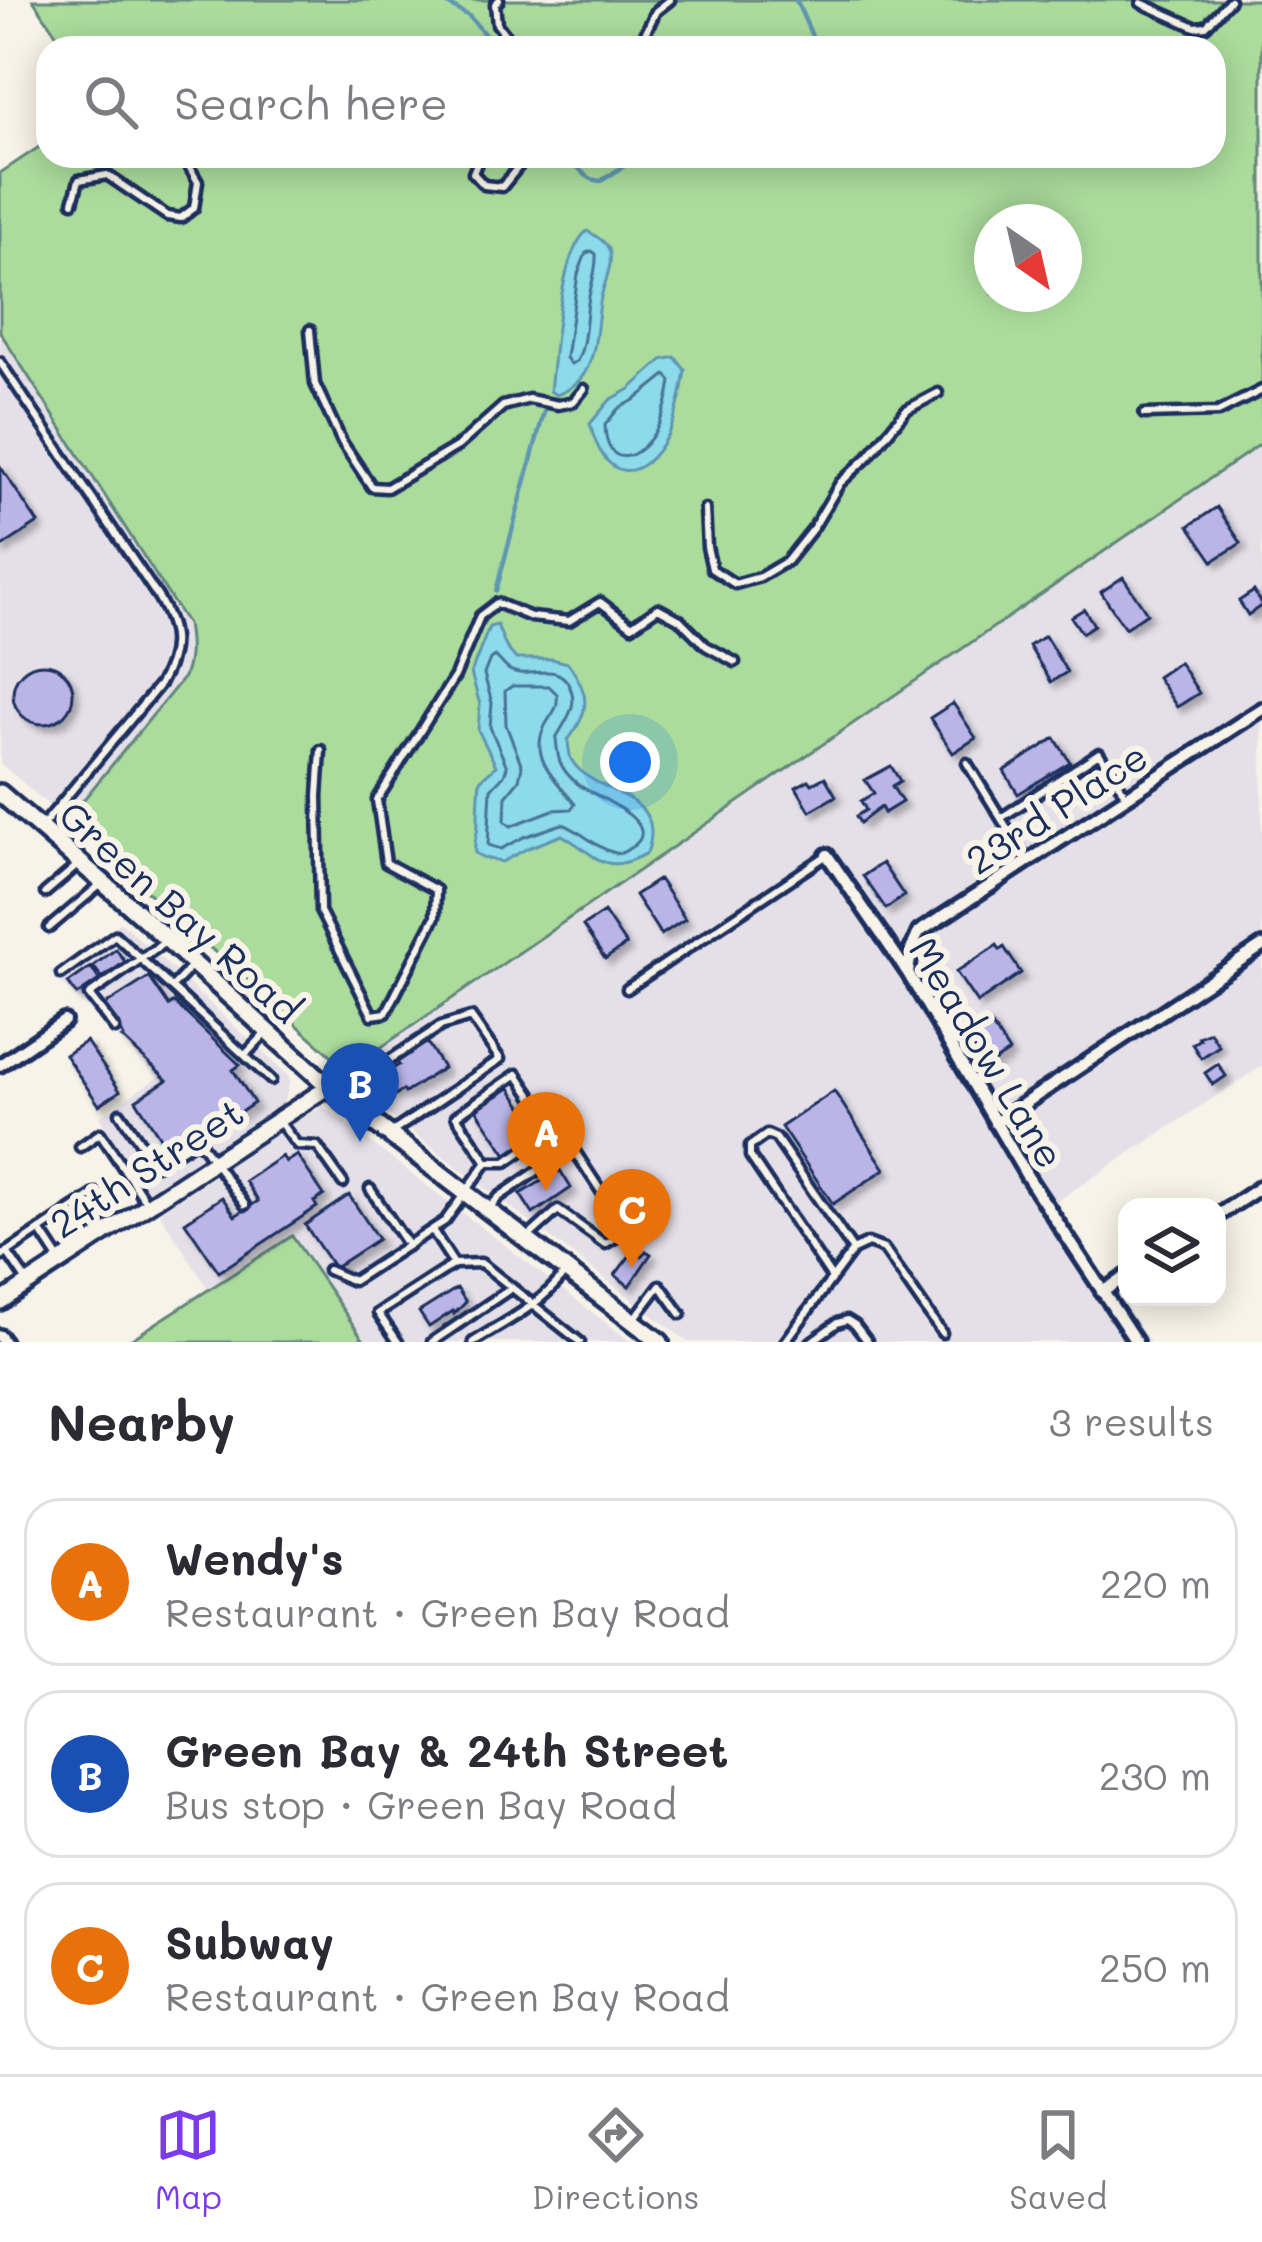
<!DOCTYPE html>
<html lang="en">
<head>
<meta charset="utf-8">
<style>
  :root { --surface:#fff; --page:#f2f2f3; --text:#2b2b33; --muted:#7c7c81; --line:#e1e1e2; --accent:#7c3aed }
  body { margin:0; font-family:Mali,sans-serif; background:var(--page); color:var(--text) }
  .controls { position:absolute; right:36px; bottom:36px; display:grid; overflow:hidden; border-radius:24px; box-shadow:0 6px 30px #0003 }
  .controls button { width:108px; height:108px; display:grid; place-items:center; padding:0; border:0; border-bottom:3px solid var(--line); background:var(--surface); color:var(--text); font:60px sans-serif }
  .compass { position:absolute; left:974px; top:204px; width:108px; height:108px; border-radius:50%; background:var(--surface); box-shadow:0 6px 30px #0003; rotate:146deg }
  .you { position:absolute; left:630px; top:762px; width:42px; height:42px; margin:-30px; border:9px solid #fff; border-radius:50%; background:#1a73e8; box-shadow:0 0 0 18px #1a73e833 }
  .badge { display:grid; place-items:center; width:78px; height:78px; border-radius:50%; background:var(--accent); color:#fff; font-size:39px; font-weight:700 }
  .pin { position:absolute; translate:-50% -99px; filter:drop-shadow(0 3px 6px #0008) }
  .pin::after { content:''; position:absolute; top:63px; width:42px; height:36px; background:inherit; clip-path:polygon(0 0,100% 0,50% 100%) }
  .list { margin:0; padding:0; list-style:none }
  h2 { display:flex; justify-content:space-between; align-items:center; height:156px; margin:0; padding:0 48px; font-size:51px }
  h2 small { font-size:39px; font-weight:400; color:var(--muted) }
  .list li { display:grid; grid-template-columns:78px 1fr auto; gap:36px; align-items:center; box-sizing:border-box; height:168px; margin:0 24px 24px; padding:0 24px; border:3px solid var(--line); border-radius:36px }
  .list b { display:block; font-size:45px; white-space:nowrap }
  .list p { margin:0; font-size:39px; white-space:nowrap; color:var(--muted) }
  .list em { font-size:39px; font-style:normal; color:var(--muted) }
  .icon { flex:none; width:66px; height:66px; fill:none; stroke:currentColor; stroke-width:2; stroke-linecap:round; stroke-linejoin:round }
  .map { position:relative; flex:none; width:1262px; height:1342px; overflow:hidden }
  .search { position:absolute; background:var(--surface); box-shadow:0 6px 30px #0003; left:36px; right:36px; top:36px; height:132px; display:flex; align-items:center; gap:30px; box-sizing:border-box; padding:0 42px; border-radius:36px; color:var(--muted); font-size:45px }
  .sheet { height:732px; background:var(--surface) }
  nav { display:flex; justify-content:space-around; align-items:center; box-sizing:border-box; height:168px; border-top:3px solid var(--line); background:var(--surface); font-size:33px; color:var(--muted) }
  nav a { display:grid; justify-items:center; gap:6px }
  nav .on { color:var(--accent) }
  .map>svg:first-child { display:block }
  .built { fill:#e5e0e8 }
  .green { fill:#abdc9c; stroke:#63867d; stroke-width:3; fill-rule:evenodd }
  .water { fill:#8cdaea; stroke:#5f96b2; stroke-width:3 }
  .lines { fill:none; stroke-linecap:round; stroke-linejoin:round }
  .shore { stroke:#487396; stroke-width:3 }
  .stream { stroke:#5f96b2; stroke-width:4.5 }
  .building { fill:#bbb5e7; stroke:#1b2f5e; stroke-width:3; filter:url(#shadow) }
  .service-casing { stroke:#1b2f5e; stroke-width:15 }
  .minor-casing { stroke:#1b2f5e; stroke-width:20 }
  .tertiary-casing { stroke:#1b2f5e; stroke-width:22 }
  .secondary-casing { stroke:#1b2f5e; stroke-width:24 }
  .service { stroke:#f7f3e8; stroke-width:6 }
  .minor { stroke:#f7f3e8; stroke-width:10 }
  .tertiary { stroke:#f7f3e8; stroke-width:14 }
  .secondary { stroke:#f7f3e8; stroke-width:15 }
  .labels { text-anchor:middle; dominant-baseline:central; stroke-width:12; stroke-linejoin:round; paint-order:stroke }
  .street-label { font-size:39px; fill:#1b2f5e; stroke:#f7f3e8 }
</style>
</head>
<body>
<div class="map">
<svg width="1262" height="1342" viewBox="0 0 1262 1342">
  <defs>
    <filter id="shadow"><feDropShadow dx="5.5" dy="5.5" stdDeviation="3" flood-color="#0004"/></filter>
  </defs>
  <rect width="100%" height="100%" fill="#f7f3e8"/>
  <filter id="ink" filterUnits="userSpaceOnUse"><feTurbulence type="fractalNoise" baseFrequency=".00833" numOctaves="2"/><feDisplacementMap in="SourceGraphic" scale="24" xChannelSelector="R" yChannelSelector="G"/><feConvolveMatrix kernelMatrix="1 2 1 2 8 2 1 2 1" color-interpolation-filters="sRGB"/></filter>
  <g filter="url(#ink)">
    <path class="built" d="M 0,332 L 187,624 L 190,661 L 184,677 L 75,809 L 75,828 L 0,763 Z
      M 1262,443 L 1262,1066 L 1054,1203 L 1150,1342 L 688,1342 L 368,1099 L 340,1074 Z
      M 121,922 L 288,1075 L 290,1082 L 284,1102 L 149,1192 L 99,1117 L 158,1077 L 50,972 Z
      M 323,1107 L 327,1109 L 631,1342 L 365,1342 L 292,1236 L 209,1290 L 159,1212 L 302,1117 Z"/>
    <path class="green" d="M 33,0 L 1262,0 L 1262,443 L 348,1070 L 75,828 L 75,810 L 184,677 C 191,659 190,643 187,624 L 0,332 L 0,173 L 48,141 L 48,156 L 1214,156 L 1214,48 L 66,48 ZM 992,222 L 1064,222 L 1064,294 L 992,294 Z
      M 292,1236 L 365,1342 L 127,1342 Z"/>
    <path class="water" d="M 587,231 C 595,235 605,241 609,249 C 614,263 604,284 601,297 C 594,334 600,380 556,395 L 550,391 C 555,354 559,254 587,231 Z
      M 675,357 L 685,370 C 682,392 678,414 668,434 C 640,487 604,481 590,424 L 610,400 L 630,389 L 662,360 Z
      M 497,625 L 506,647 L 516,659 L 552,659 L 568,663 C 590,694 591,710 568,740 C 568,743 570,757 571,759 C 591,797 670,790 647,853 C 603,877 600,857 562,835 L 528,848 L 502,862 L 484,858 L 475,853 C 473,841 478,834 478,822 C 478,808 479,795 480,780 L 496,766 L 478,730 L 480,705 L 471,673 L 489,627 Z"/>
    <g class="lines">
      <path class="shore" d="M 592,251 L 596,254 C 597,271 590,286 588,303 C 585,323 586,343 577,361 L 571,364 L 566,358 L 578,274 L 586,253 Z
        M 666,375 L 671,381 C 669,396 664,414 657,428 C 641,460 606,473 605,425 L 618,409 L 636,399 Z
        M 495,656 C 500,660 503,665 508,669 C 528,682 556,659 569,685 C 580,706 565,721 556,738 C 557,747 557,758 562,766 C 566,774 575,782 582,787 C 596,796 669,825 630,848 C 622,853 621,855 612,852 C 594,847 580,829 562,824 L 524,837 L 501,849 L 488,845 L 491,789 L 504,775 L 507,767 L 490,727 L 492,703 L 484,674 L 490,659 Z
        M 512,686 L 549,686 L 557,694 C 559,711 550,714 544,728 C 529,760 559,783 575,804 L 571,809 L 553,810 L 511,826 L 505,821 L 506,796 L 519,780 L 522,766 L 506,725 L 505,691 Z"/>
      <path class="stream" d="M 440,0 L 469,16 L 496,48
        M 796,0 L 812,36 L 808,43 L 801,48
        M 570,156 C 578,168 585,180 601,181 L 639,156
        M 496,591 L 544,412"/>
    </g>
    <path class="building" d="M 0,466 L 38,523 L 0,548 Z
      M 1217,507 L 1241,543 L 1213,561 L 1189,526 Z
      M 1123,577 L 1147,613 L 1125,628 L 1101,592 Z
      M 1254,591 L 1262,605 L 1248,615 L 1239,601 Z
      M 1084,609 L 1094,625 L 1082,633 L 1071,617 Z
      M 1045,636 L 1067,672 L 1051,682 L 1029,646 Z
      M 1179,662 L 1199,693 L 1177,707 L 1157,677 Z
      M13 694a30 30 0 1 1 60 0a30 30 0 1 1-60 0Z
      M 953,703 L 976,738 L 953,753 L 930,718 Z
      M 1055,738 L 1070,762 L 1018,794 L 1004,771 Z
      M 891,766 L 900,781 L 892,786 L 902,802 L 884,813 L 881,807 L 860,823 L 856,816 L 866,810 L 861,801 L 874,793 L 865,780 Z
      M 825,777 L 836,796 L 810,811 L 796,787 L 809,780 L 812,784 Z
      M 882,863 L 904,896 L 886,909 L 863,876 Z
      M 659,879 L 685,919 L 661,935 L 635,895 Z
      M 604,912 L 626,945 L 605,959 L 583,926 Z
      M 997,945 L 1000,950 L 1004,947 L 1021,973 L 977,1003 L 956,972 Z
      M 116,949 L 125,962 L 102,978 L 93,966 Z
      M 91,967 L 99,980 L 77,995 L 68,983 Z
      M 149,977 L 169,1006 L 174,1002 L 240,1065 L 233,1070 L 254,1103 L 235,1116 L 230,1107 L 167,1148 L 136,1100 L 167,1080 L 122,1038 L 124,1037 L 105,1005 Z
      M 988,1020 L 1009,1052 L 986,1067 L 965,1035 Z
      M 1210,1032 L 1219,1046 L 1201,1058 L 1192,1044 L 1200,1039 L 1198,1037 Z
      M 86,1041 L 120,1091 L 99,1105 L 65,1055 Z
      M 427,1042 L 443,1068 L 405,1093 L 403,1090 L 395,1095 L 382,1075 L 399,1065 L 397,1062 Z
      M 1218,1064 L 1226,1076 L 1213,1085 L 1205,1073 Z
      M 510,1088 L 540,1133 L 508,1156 L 476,1109 Z
      M 834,1091 L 885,1169 L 833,1204 L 781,1127 Z
      M 297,1155 L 324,1195 L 314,1202 L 317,1207 L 219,1272 L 185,1222 L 222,1197 L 235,1216 L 258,1201 L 245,1181 L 282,1156 L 286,1162 Z
      M 560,1170 L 571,1188 L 533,1214 L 520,1194 Z
      M 349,1195 L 378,1239 L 334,1268 L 305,1225 Z
      M 634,1250 L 642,1256 L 646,1251 L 651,1254 L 629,1286 L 615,1275 Z
      M 457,1288 L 466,1302 L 454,1314 L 453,1311 L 429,1327 L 419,1312 Z"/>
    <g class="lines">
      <defs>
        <path id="service" d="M 499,0 L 495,4 L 497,24 L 515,48
          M 1141,3 L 1195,27 L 1206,26 L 1230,0
          M 634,48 L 640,44 L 656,11 L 670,0
          M 480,156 L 473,173 L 484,185 L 502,187 L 527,156
          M 73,202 L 79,180 L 107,175 L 167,216 L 181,218 L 194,208 L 198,182 L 183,156
          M 310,330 L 315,384 L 342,442 L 372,487 L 387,488 L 458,446 L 503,406 L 529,399 L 558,405 L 573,402 L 584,389
          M 0,362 L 158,597 C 177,629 179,651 160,684 L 43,825
          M 1144,414 L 1218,412 L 1262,390
          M 705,509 L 707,547 L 712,569 L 735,584 L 760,577 L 787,561 L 814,527 L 840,483 L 868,457 L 906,410 L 938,393
          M 321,750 L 318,796 L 320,911 L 372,1015 L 386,1013 L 435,917 L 436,890 L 386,863 L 377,800 L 455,676 L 480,616 L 497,603 L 531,617 L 569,621 L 600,602 L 632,626 L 658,608 L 680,620 L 706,646 L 735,662
          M 967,763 L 1028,862
          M 1001,818 L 1099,753 L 1127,797
          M 45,893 L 79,864
          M 49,928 L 100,885
          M 61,974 L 115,935 L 271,1080
          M 172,987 L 191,967
          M 627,989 L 827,855
          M 115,1029 L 89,995 L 165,942
          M 245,1055 L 265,1034
          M 517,1074 L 554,1129 L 506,1162 L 487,1162 L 456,1116 Z
          M 340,1093 L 441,1026 L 471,1017 L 500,1059 L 391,1133
          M 120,1113 L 156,1165 L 198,1139 L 245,1205
          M 278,1120 L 297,1145 L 317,1146 L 343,1183
          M 80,1147 L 100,1133 L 146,1202
          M 370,1189 L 408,1246
          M 80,1204 L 99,1233
          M 488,1209 L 499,1197 L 572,1147 L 627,1231 L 605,1244 L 558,1210 L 528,1237
          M 40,1230 L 59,1259
          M 432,1230 L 454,1264
          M 7,1252 L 26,1280
          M 0,1257 L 96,1193
          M 328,1270 L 353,1281 L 445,1221 L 487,1162
          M 832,1278 L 750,1156 L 750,1146 L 767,1134 L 776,1138 L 853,1250
          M 635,1318 L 660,1285 L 681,1314
          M 398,1342 L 378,1313 L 454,1264 L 481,1263 L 580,1342
          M 432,1342 L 510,1289
          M 473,1342 C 505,1322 541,1305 564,1274
          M 785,1342 L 853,1250 L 868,1243 L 884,1249 L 942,1333
          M 811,1342 L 837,1323 L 847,1320 L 855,1325 L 868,1342"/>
        <path id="minor" d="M 827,855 L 908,973 L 1027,1176 L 1136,1342
          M 908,973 L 911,950 L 919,932 L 1262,709
          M 0,1065 L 64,1021
          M 995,1123 L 1262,946
          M 1217,1216 L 1262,1186
          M 1102,1292 L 1127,1276
          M 0,1336 L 4,1342"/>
        <path id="tertiary" d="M 0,1302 L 328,1087"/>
        <path id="secondary" d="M 0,793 L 137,912 L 338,1095 L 660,1342"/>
      </defs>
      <use href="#service" class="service-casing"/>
      <use href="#minor" class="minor-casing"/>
      <use href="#tertiary" class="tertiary-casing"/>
      <use href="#secondary" class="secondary-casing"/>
      <use href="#service" class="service"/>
      <use href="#minor" class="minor"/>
      <use href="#tertiary" class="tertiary"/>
      <use href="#secondary" class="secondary"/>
    </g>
  </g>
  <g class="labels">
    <g class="street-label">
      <text transform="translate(1056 807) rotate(-33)">23rd Place</text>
      <text transform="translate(181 911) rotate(42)">Green Bay Road</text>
      <text transform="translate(988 1052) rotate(59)">Meadow Lane</text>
      <text transform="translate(146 1167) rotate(-33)">24th Street</text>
    </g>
  </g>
</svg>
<div class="controls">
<button><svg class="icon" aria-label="layers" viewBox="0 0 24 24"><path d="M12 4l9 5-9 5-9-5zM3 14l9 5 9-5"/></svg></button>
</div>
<svg class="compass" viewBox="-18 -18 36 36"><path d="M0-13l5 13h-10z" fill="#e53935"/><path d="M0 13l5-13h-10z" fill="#7c7c81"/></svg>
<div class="you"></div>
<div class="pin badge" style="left:546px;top:1191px;background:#e8710a">A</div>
<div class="pin badge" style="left:360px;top:1142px;background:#1a4fb4">B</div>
<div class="pin badge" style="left:632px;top:1268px;background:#e8710a">C</div>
<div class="search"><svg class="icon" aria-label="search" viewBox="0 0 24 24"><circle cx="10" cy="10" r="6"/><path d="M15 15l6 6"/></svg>Search here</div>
</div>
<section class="sheet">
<h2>Nearby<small>3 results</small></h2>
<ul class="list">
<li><span class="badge" style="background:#e8710a">A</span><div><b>Wendy's</b><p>Restaurant · Green Bay Road</p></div><em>220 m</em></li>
<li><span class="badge" style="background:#1a4fb4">B</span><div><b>Green Bay &amp; 24th Street</b><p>Bus stop · Green Bay Road</p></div><em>230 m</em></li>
<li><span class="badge" style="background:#e8710a">C</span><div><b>Subway</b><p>Restaurant · Green Bay Road</p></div><em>250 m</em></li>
</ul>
</section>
<nav>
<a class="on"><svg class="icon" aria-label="map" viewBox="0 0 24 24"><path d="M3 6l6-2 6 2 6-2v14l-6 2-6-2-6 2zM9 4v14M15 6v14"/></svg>Map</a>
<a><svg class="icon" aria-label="directions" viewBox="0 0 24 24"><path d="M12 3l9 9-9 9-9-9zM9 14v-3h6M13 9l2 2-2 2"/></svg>Directions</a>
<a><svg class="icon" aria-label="saved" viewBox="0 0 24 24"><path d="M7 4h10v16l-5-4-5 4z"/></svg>Saved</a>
</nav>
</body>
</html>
